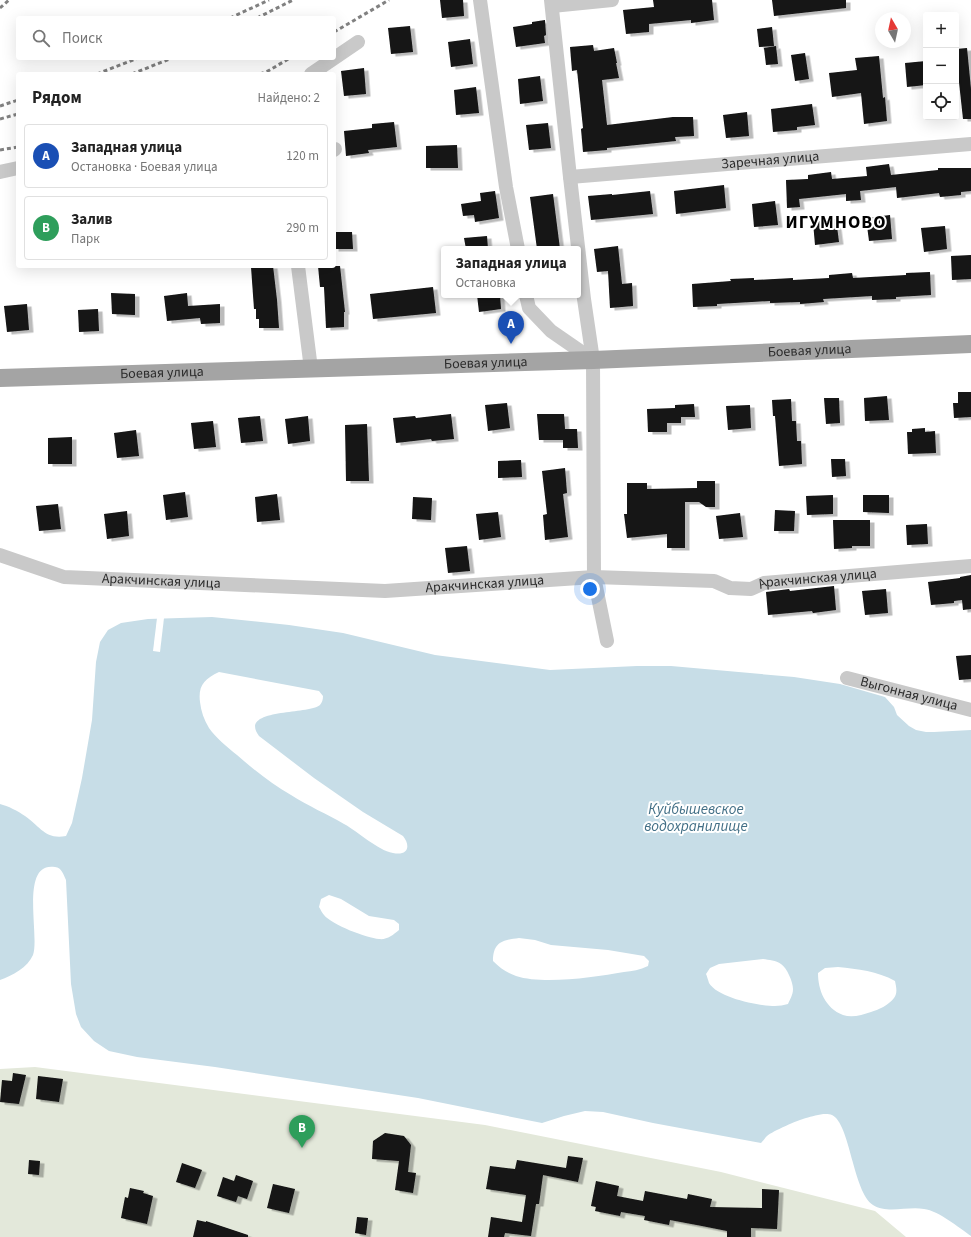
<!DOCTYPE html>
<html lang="ru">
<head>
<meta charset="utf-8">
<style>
  :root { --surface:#fff; --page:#f2f2f2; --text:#222; --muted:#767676; --line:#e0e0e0; --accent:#2563eb }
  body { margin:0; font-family:"Source Sans 3",sans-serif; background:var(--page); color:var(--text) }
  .controls { position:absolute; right:12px; top:12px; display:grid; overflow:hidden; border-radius:4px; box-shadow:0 4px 16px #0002 }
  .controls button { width:36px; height:36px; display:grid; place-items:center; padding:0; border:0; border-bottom:1px solid var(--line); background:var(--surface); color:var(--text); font:20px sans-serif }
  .compass { position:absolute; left:875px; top:12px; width:36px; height:36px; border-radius:50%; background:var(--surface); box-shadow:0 4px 16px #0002; rotate:351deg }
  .you { position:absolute; left:590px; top:589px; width:14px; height:14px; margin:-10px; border:3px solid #fff; border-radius:50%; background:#1a73e8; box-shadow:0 0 0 6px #1a73e833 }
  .badge { display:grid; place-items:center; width:26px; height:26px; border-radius:50%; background:var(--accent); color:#fff; font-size:13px; font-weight:700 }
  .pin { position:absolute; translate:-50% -33px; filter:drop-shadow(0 1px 2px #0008) }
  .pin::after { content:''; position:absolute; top:21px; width:14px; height:12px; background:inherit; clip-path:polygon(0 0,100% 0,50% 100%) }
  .popup { position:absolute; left:441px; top:246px; width:140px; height:52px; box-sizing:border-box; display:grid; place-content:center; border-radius:4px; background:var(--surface); filter:drop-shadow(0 1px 3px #0005); font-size:13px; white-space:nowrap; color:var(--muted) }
  .popup b { font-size:15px; color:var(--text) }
  .popup::after { content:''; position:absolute; left:50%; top:100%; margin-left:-8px; border:8px solid transparent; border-top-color:var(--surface) }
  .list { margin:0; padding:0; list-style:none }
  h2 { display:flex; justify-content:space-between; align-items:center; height:52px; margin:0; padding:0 16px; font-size:17px }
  h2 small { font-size:13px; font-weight:400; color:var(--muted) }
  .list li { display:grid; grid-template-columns:26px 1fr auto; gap:12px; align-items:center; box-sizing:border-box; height:64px; margin:0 8px 8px; padding:0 8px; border:1px solid var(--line); border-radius:4px }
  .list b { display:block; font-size:15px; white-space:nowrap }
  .list p { margin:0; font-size:13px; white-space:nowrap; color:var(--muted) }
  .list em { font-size:13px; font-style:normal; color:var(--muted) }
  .icon { flex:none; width:22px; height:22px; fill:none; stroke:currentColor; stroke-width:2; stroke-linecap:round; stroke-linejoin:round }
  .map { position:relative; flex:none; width:971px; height:1237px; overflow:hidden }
  .search { position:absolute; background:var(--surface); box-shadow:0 4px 16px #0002; left:16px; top:16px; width:320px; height:44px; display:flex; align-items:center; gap:10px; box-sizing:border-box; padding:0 14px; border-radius:4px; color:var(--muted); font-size:15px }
  .panel { position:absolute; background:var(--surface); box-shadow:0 4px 16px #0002; left:16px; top:72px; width:320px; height:196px; border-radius:4px }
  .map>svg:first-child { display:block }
  .green { fill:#e3e8da }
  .water { fill:#c7dde7; fill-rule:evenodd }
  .pier { fill:#fff }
  .building { fill:#131313; filter:url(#shadow) }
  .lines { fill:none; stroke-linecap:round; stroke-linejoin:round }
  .minor { stroke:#c9c9c9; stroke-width:14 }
  .major { stroke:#a4a4a4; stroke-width:18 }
  .rail { stroke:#818181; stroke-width:3; stroke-dasharray:4 3; stroke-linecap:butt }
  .labels { text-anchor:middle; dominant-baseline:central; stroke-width:4; stroke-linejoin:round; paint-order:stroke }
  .street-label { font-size:14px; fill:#2c2c2c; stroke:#fff }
  .water-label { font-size:15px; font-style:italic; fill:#426f86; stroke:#fff }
  .district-label { font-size:18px; font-weight:bold; letter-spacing:1px; fill:#000; stroke:#fff }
</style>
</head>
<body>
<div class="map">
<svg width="971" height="1237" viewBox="0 0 971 1237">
  <defs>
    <filter id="shadow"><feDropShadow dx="4.5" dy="2.5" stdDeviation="0" flood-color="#0004"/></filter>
  </defs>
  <rect width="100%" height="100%" fill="#fff"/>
  <path class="green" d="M 35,1067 L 485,1125 L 721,1172 L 875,1211 L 906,1237 L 0,1237 L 0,1069 Z"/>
  <path class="water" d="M 212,617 L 289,625 L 343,633 L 435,655 L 550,670 L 637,666 L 671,666 L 794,677 L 840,684 L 885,697 L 894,707 L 897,715 L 909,726 L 916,730 L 926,732 L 934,732 L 971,730 L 971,1236 C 958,1227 939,1211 924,1209 C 908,1206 887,1214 873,1205 C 853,1192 850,1123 832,1115 C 825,1112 813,1116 806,1118 C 798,1120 773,1131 767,1136 C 765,1138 763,1141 761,1143 L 653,1123 L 603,1112 L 585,1111 L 564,1116 L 542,1123 L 418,1098 L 215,1067 L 137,1057 L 109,1051 L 94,1041 L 81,1027 L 76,1014 L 71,984 L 66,880 C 63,874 62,868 55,867 C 19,861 40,936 33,955 C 28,967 12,976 0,980 L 0,804 C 8,806 18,811 25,816 C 40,826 45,840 66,836 L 72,823 L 82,778 L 92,720 L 96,662 L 100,642 L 108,630 L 121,623 L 148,619 ZM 219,672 L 319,691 L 323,696 C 323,700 322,702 320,705 C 308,715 238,708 259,736 L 314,778 L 363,812 L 403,836 C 411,846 408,856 393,853 C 377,850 359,832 344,824 C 327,814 308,806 291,795 C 272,784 254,770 237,755 C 227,747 216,738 209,728 C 204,720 201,711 200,702 C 198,686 204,679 219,672 ZM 329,895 L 341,899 L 369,916 L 394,920 L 399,924 L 399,930 C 393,935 387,940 379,939 C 367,938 332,925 324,915 C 322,913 321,910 319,907 L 321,899 ZM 519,938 L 535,940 L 551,945 L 608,950 L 644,956 L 649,961 L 648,966 C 640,970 632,971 624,972 C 595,977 544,985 516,976 C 507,973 500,968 493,961 C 493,942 503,940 519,938 ZM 763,959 C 769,960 776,960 781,964 C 787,968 793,982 793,989 C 793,995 790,999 788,1004 C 784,1005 779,1006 775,1006 C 759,1006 718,998 709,983 C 708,980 707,976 706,974 L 710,968 L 719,964 ZM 838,967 C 858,969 877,971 895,981 C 896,986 898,993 894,998 C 889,1005 878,1010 871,1012 C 862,1015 852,1018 843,1015 C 825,1008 818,990 818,973 L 825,968 Z"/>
  <path class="pier" d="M 157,618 L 164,618 L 160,652 L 153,651 Z"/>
  <path class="building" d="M 440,0 L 463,0 L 464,16 L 442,18 Z
    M 653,0 L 712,0 L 714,20 L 691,23 L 691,20 L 649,24 L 649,32 L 626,34 L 623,10 L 654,7 Z
    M 772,0 L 846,0 L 846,8 L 774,16 Z
    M 545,20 L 546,35 L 544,36 L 545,43 L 516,47 L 513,27 L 532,24 L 532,22 Z
    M 410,26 L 413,52 L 391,54 L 388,28 Z
    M 772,27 L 774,46 L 759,47 L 757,29 Z
    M 470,39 L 473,64 L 451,67 L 448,42 Z
    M 593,45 L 594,51 L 614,48 L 617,63 L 616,63 L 619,78 L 602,80 L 607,125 L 673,117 L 693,117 L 694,136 L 675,137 L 676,141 L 607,148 L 607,150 L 583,152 L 581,129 L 583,128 L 577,70 L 572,71 L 570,47 Z
    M 776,46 L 778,64 L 766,65 L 764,48 Z
    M 967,48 L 971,89 L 971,119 L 963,119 L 958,73 L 956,73 L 956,49 Z
    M 805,53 L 809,79 L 795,81 L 791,55 Z
    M 879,56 L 883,98 L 885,97 L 887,121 L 864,124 L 861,93 L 832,97 L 829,73 L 857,70 L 855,58 Z
    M 926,61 L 926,85 L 907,87 L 905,63 Z
    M 364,68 L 366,94 L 344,96 L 341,71 Z
    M 540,76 L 543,101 L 520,104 L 518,79 Z
    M 476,87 L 479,113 L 456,115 L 454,90 Z
    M 812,104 L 815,125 L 797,127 L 797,130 L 773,132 L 771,109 Z
    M 747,112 L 749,136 L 726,138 L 723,115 Z
    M 394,122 L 397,147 L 368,150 L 369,153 L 346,156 L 344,131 L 372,128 L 372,124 Z
    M 548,123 L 551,148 L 529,150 L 526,125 Z
    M 457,145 L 458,168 L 426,168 L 426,146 Z
    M 889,164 L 891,175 L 938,170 L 938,168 L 971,168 L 971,191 L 961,192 L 961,195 L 940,197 L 939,193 L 897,198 L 896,187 L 860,191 L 861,200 L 846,201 L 846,194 L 799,199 L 800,207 L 787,208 L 786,180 L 808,179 L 808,175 L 831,172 L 832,179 L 867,176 L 866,167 Z
    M 724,185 L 726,208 L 676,214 L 674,191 Z
    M 495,191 L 499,218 L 475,222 L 474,215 L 463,216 L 461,204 L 481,201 L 480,193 Z
    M 650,191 L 653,214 L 591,220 L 588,196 L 612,194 L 612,195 Z
    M 553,194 L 560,249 L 537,249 L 530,197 Z
    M 775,201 L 778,225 L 754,227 L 752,204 Z
    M 890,215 L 892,239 L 869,241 L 866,218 Z
    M 836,219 L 839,242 L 815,245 L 813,222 Z
    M 945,226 L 947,249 L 924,252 L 921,228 Z
    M 334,232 L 352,232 L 353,249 L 334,249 Z
    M 487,236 L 488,249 L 466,249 L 464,238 Z
    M 618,246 L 622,284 L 632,283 L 633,306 L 610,308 L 608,271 L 597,272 L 594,249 Z
    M 971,255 L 971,279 L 952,280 L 951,256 Z
    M 265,266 L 273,266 L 277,300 L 279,328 L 259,328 L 259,319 L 256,319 L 256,309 L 254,309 L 251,267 Z
    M 318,266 L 340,266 L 345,312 L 344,312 L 344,327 L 326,328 L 324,287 L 320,287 Z
    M 930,272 L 931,295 L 896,297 L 896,299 L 872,300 L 872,296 L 823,299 L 824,302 L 800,304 L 800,302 L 770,303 L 770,301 L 717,304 L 717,306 L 693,307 L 692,284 L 731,281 L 730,279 L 754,278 L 754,280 L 793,278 L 793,280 L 829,278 L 829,275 L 852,273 L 853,278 L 906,275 L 906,273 Z
    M 433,287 L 436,313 L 373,319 L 370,294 Z
    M 111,293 L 135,294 L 135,315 L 112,314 Z
    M 187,293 L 188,306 L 220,304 L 220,323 L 201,324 L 200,318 L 167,321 L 164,296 Z
    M 477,295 L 500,295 L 501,309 L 479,312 Z
    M 27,304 L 29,330 L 7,332 L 4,306 Z
    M 98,309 L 99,331 L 79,332 L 78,310 Z
    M 958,392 L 971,392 L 971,417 L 954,418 L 953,403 L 958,403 Z
    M 887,396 L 889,420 L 865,421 L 864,398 Z
    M 824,398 L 839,398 L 840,423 L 826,424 Z
    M 791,399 L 792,421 L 796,421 L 797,441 L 801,441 L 802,464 L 779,466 L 775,416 L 773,416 L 772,400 Z
    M 507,403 L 510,428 L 488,431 L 485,405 Z
    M 694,404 L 695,417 L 681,417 L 681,423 L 667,423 L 667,432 L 648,432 L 647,409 L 675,408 L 675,405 Z
    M 750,405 L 751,428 L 728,430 L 726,406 Z
    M 451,414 L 454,439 L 432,441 L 431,439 L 396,443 L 393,418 L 415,416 L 416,418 Z
    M 537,414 L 564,414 L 565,429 L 577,429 L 578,448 L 563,448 L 563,440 L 539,440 Z
    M 260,416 L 263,441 L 241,443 L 238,418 Z
    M 308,416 L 310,441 L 288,444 L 285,419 Z
    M 213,421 L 216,447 L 194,449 L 191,423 Z
    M 367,424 L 369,481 L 346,481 L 345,425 Z
    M 925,428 L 925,432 L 935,431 L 936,453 L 908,454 L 907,432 L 912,432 L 912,429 Z
    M 136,430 L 139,456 L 117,458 L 114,433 Z
    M 72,437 L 72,464 L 48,464 L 48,438 Z
    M 831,459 L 845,459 L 846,476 L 832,477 Z
    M 521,460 L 522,477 L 498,478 L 498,461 Z
    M 565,468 L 567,493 L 563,494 L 568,537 L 545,540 L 543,515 L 547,514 L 542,471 Z
    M 697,481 L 715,481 L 715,507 L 706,507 L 699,502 L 685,502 L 685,548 L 667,548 L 667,534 L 627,538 L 624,514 L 627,514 L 627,483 L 647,483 L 647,489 L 697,488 Z
    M 185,492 L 188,517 L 166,520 L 163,495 Z
    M 277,494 L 280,520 L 257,522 L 255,497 Z
    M 833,495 L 833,514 L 807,515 L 806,496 Z
    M 863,495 L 889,495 L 889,513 L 863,512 Z
    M 413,497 L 432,498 L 431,520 L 412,519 Z
    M 58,504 L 61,529 L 39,531 L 36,506 Z
    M 775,510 L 795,511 L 794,531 L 774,531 Z
    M 127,511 L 129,536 L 107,539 L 104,514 Z
    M 498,512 L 501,537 L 479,540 L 476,514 Z
    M 740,513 L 743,537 L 719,539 L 716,516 Z
    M 833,520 L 870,520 L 870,546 L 852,546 L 852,548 L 834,549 Z
    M 927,524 L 928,544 L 907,545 L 906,525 Z
    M 467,546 L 470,571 L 448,573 L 445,548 Z
    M 971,575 L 971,609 L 963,610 L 962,600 L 954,601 L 954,603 L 931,605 L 928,582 L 960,578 L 960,577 Z
    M 834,586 L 836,610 L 813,613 L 812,611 L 768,615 L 766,592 L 789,589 L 790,591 Z
    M 886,589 L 888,613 L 865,615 L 862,591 Z
    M 971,655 L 971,679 L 959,680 L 956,656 Z
    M 13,1073 L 26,1075 L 19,1104 L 0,1102 L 2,1080 L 12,1081 Z
    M 38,1076 L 63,1079 L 59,1102 L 36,1099 Z
    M 385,1133 L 404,1136 L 411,1145 L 408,1172 L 416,1173 L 413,1193 L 395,1190 L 399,1161 L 372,1159 L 373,1141 Z
    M 568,1156 L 583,1158 L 578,1182 L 543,1175 L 539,1204 L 536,1204 L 531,1236 L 505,1233 L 504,1237 L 488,1237 L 491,1217 L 522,1222 L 526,1195 L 486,1189 L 490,1166 L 515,1169 L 517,1160 L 566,1168 Z
    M 29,1160 L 40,1161 L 39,1175 L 28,1174 Z
    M 182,1163 L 202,1170 L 195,1188 L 176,1182 Z
    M 236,1175 L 253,1181 L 247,1199 L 238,1196 L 236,1202 L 217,1196 L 223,1177 L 234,1181 Z
    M 596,1181 L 619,1186 L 617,1196 L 643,1201 L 645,1191 L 687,1199 L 688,1194 L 712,1199 L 710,1207 L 762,1208 L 762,1189 L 779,1190 L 777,1229 L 751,1228 L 751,1237 L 727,1237 L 727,1231 L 702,1226 L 670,1220 L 669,1225 L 644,1220 L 645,1216 L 621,1212 L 620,1216 L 595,1211 L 596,1207 L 591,1206 Z
    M 273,1184 L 295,1189 L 289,1213 L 267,1208 Z
    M 130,1188 L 144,1191 L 143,1193 L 153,1196 L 147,1224 L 121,1218 L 125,1197 L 128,1198 Z
    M 357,1217 L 368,1218 L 366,1235 L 355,1233 Z
    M 197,1220 L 206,1222 L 206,1221 L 248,1235 L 248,1237 L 193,1237 Z"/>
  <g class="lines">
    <g class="minor">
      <path d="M 480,0 L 506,187 L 518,249"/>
      <path d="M 551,0 L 570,177 L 584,299 L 593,360 L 594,577 L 607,641"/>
      <path d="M 552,6 L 612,0"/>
      <path d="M 311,74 L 358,42"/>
      <path d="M 334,150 L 335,149"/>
      <path d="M 0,172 L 18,168"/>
      <path id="s1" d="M 570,177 L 971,144"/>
      <path d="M 298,266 L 311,369"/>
      <path d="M 526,295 L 529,308 L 551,331 L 593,360"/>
      <path id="s2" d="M 0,555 L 64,577 L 385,591 L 594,577 L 714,581 L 730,588 L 751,589 L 764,583 L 971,566"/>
      <path id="s3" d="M 847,678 L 971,710"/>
    </g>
    <path class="major" id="s4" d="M 0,378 L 593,360 L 971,344"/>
    <path class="rail" d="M 0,8 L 9,0
      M 230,18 L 269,0
      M 257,18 L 293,0
      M 334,32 L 389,0
      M 97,74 L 138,58
      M 132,74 L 172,58
      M 260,74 L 268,71 L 290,58
      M 0,106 L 18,100
      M 0,119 L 18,114
      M 0,150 L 18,147"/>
  </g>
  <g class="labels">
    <g class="street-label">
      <text stroke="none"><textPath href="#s1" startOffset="201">Заречная улица</textPath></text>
      <text stroke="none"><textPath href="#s4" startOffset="810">Боевая улица</textPath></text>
      <text stroke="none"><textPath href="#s4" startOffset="486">Боевая улица</textPath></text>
      <text stroke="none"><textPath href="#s4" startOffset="162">Боевая улица</textPath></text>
      <text stroke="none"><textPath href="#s2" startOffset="825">Аракчинская улица</textPath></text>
      <text stroke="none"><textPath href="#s2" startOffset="165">Аракчинская улица</textPath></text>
      <text stroke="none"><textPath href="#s2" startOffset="489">Аракчинская улица</textPath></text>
      <text stroke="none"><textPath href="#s3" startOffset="64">Выгонная улица</textPath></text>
    </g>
    <g class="water-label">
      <text x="696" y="809">Куйбышевское<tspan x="696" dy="17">водохранилище</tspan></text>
    </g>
    <g class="district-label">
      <text x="836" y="222">ИГУМНОВО</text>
    </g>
  </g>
</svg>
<div class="controls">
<button>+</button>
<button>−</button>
<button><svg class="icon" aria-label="locate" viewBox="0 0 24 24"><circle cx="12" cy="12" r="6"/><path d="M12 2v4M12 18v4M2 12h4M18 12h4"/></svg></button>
</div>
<svg class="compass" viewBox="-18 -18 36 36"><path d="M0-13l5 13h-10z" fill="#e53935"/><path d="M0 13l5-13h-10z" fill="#767676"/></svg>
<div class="you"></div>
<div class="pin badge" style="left:511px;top:344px;background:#1a4fb4">A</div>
<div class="popup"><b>Западная улица</b>Остановка</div>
<div class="pin badge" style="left:302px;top:1148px;background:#2e9e5b">B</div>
<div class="search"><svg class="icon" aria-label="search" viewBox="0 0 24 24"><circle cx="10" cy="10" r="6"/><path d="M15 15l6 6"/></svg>Поиск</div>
<section class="panel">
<h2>Рядом<small>Найдено: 2</small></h2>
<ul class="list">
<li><span class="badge" style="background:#1a4fb4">A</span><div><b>Западная улица</b><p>Остановка · Боевая улица</p></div><em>120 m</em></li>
<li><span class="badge" style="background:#2e9e5b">B</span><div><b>Залив</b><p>Парк</p></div><em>290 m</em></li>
</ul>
</section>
</div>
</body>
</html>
